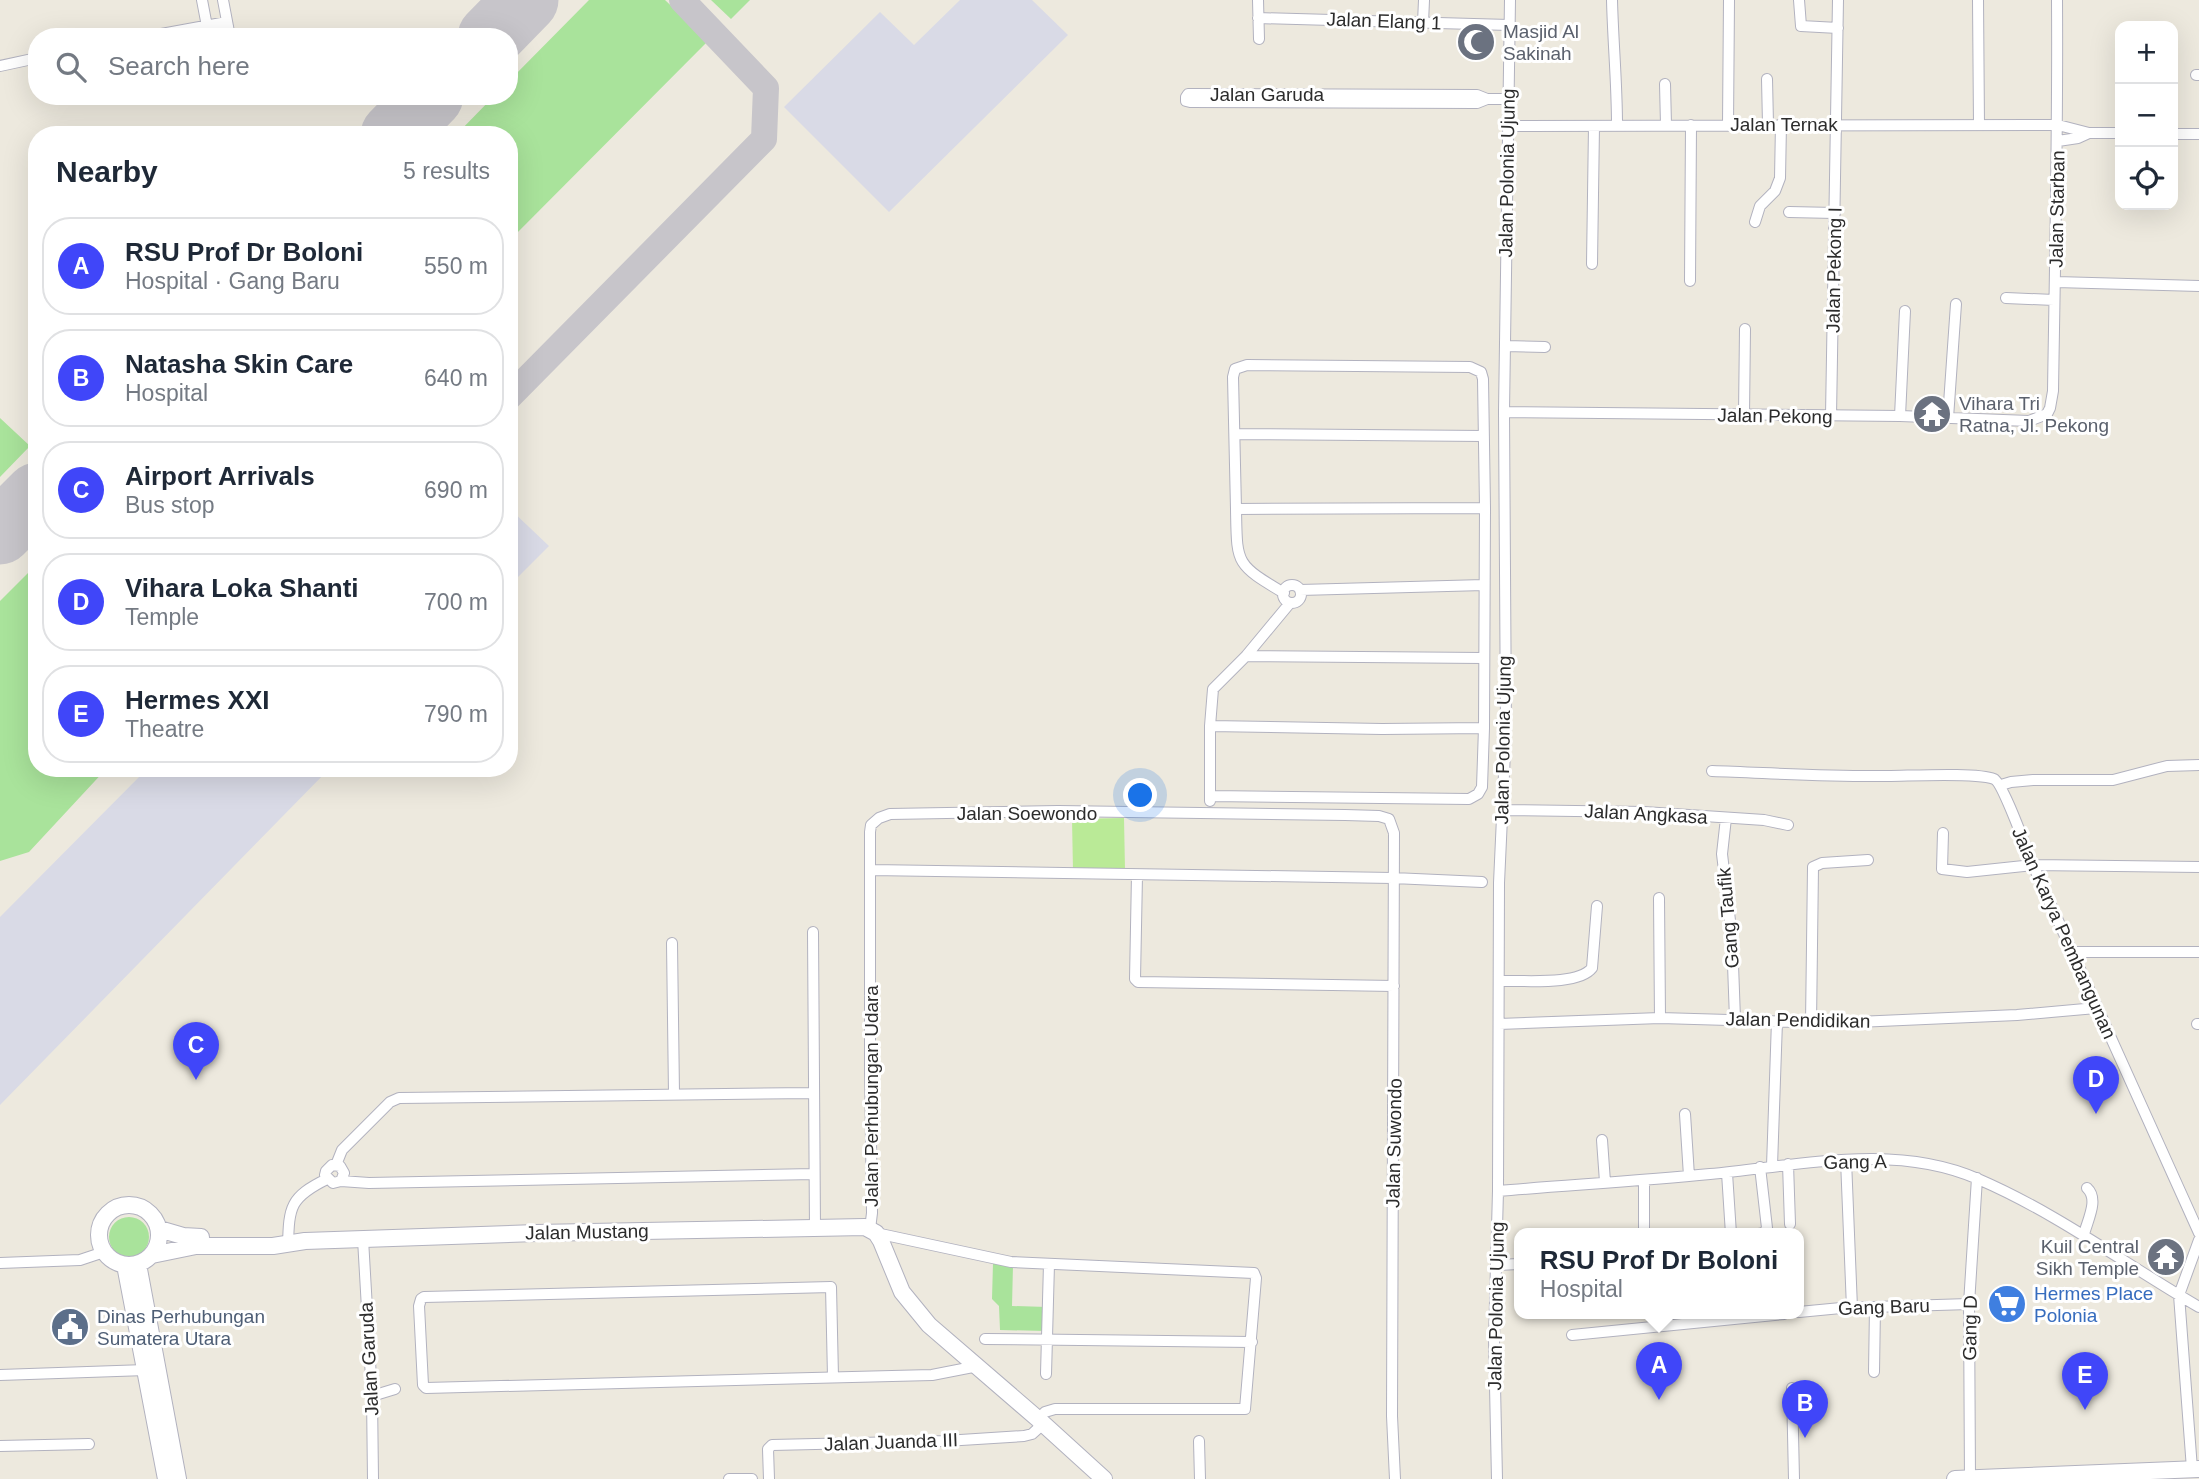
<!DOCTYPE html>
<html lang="en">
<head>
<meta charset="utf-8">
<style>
  :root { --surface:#fff; --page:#f2f2f3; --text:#1f2937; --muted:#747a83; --line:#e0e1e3; --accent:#4046f9 }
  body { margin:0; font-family:Arial,sans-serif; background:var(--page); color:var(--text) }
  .controls { position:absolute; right:21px; top:21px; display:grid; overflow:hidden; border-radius:14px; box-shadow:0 7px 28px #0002 }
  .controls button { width:63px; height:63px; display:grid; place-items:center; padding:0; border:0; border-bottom:2px solid var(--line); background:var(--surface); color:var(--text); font:35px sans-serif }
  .you { position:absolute; left:1141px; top:796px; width:24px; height:24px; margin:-18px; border:5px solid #fff; border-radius:50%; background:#1a73e8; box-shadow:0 0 0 10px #1a73e833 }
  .badge { display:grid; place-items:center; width:46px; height:46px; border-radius:50%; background:var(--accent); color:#fff; font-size:23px; font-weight:700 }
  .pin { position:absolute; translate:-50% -58px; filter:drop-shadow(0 2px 4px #0008) }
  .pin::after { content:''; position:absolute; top:37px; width:24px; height:21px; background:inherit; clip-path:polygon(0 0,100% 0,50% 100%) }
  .popup { position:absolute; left:1514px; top:1228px; width:290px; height:91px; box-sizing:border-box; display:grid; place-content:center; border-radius:14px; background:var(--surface); filter:drop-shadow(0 2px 5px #0005); font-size:23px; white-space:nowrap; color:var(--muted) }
  .popup b { font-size:26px; color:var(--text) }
  .popup::after { content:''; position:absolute; left:50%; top:100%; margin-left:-14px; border:14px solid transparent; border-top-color:var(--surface) }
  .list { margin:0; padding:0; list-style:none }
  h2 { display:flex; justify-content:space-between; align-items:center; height:91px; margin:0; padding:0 28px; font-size:30px }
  h2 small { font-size:23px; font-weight:400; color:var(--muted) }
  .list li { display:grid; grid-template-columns:46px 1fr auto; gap:21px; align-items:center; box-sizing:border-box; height:98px; margin:0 14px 14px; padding:0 14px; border:2px solid var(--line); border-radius:28px }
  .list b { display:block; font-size:26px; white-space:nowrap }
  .list p { margin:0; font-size:23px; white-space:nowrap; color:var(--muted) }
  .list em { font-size:23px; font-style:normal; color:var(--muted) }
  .icon { flex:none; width:38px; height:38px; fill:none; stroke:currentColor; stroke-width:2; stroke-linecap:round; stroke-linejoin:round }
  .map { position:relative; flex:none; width:2199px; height:1479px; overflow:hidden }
  .search { position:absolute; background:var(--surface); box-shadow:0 7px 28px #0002; left:28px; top:28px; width:490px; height:77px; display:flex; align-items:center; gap:18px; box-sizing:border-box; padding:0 24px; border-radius:28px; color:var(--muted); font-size:26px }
  .panel { position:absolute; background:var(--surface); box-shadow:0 7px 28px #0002; left:28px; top:126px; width:490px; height:651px; border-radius:28px }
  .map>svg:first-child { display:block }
  .airport { fill:#d9dae6 }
  .green { fill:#a9e39b }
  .pitch { fill:#baea97 }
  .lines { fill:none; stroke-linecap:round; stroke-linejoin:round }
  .taxiway { stroke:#c7c5ca; stroke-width:26 }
  .runway { stroke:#c7c5ca; stroke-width:65 }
  .minor-casing { stroke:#b2b2bf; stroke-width:12 }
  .secondary-casing { stroke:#b2b2bf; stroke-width:18 }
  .minor { stroke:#fff; stroke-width:10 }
  .secondary { stroke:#fff; stroke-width:16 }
  .labels { text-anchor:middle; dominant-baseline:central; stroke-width:6; stroke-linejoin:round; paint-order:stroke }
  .street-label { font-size:19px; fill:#2c2c2c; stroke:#fff }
  .worship-label { font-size:19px; fill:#5b616d; stroke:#fff; text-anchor:start }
  .shop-label { font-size:19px; fill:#366cbe; stroke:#fff; text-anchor:start }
  .service-label { font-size:19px; fill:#4e5e75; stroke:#fff; text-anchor:start }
</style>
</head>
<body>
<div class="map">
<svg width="2199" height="1479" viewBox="0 0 2199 1479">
  <rect width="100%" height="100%" fill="#ede9de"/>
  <path class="airport" d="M 960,0 L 1032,0 L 1068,35 L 889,212 L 784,107 L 880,12 L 914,45 Z
    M 509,508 L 549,546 L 509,586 Z
    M 148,768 L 330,768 L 0,1105 L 0,917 Z"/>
  <path class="green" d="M 589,0 L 665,0 L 708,41 L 509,241 L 509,135 L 456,135 L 494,96 L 509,96 L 509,81 Z
    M 711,0 L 750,0 L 731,19 Z
    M 0,418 L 30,446 L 0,477 Z
    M 37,564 L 37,768 L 107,768 L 29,852 L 0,861 L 0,601 Z
    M109 1237a20 20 0 1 1 40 0a20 20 0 1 1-40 0Z
    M 993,1263 L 1013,1265 L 1012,1306 L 1047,1307 L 1046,1331 L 1000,1330 L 999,1306 L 992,1299 Z"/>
  <path class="pitch" d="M 1124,818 L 1125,870 L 1073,871 L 1072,819 Z"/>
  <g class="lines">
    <path class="taxiway" d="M 509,397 L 764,139 L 766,88 L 682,0"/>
    <path class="runway" d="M 490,37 L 526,0
      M 393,135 L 431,96
      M 0,532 L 37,495"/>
    <defs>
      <path id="minor" d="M 202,0 L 209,37
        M 223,0 L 230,37
        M 1258,0 L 1259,39
        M 1612,0 C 1613,42 1617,83 1617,125
        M 1799,0 L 1801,26 L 1838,28
        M 1978,0 L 1979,125
        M 1258,18 L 1509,25
        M 1423,23 L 1424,0
        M 145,37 L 227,22
        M 0,66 L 37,58
        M 2196,75 L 2199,75
        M 1767,79 L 1768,124
        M 1665,84 L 1666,125
        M 1487,99 L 1477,95 L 1188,94 L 1186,97 L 1186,101 L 1190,102 L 1477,103 L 1487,99 L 1509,99
        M 1728,125 L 1729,0
        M 1509,126 L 2058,125 L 2089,133 L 2078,138 L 2058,141
        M 2089,133 L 2120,133
        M 2173,134 L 2199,134
        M 1789,212 L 1835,213
        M 1755,222 L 1760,206 L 1775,191 L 1780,178 L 1781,124
        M 1592,264 L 1594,126
        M 1690,281 L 1691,125
        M 2056,282 L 2199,286
        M 2006,298 L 2054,300
        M 1505,346 L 1545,347
        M 1504,412 L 1900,416 L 2029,421 L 2047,414 L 2050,408 L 2053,391 C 2055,261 2058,131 2057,0
        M 1744,415 L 1745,329
        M 1831,416 L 1838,0
        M 1900,416 L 1905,311
        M 1948,418 L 1956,304
        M 1236,434 L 1484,436
        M 1236,509 C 1237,564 1235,564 1284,593
        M1283 594a9 9 0 1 1 18 0a9 9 0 1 1-18 0Z
        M 1300,590 L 1484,585
        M 1246,656 L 1483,658
        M 1210,726 L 1382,729 L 1484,728 L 1482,787 L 1478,794 L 1469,799 L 1210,796
        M 1484,728 L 1485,508 L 1483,379 L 1481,372 L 1470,367 L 1247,365 L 1235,369 L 1233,377 L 1236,509 L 1485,508
        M 1712,771 C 1771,773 1829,777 1888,776 C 1909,776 1977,772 1994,779 C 2003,783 2027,851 2033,865 C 2088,988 2143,1111 2199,1233
        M 2001,785 L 2011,782 L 2033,780 L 2113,780 L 2167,766 L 2199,765
        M 1210,801 L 1210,726 L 1213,689 L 1246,656 L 1290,603
        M 1503,810 L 1644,812 L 1764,820 L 1788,825
        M 1726,818 L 1722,854 L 1732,937 L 1735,1019
        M 1943,833 L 1942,869 L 1967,872 L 2033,865 L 2199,867
        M 871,870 L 1393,878 L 1482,882
        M 1137,875 L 1135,979 L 1138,982 L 1394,986
        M 1659,898 L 1660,1018
        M 813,932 L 815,1228
        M 672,943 L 674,1094
        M 2073,952 L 2199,952
        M 1499,981 C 1522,980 1578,986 1592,968 L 1597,906
        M 1811,1023 L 1813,867 L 1822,863 L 1868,860
        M 1499,1024 L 1660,1018 L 1834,1023 L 2017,1015 L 2096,1008
        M 2197,1024 L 2199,1024
        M 1685,1114 L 1689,1176
        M 1602,1140 L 1605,1182
        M 1846,1160 L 1852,1308
        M 1788,1164 L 1790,1224
        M 336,1165 L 342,1150 L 390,1102 L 399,1098 L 813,1093
        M 1772,1166 L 1777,1021
        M 1727,1173 L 1731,1234
        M 341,1181 L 344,1173 L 340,1166 L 332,1165 L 326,1171 L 325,1175 L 333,1183 L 341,1181 L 369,1183 L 814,1174
        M 1498,1191 C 1569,1185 1640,1181 1710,1174 C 1798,1166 1894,1142 1978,1179 C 2057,1213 2125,1264 2199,1307
        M 870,1229 L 872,1213 L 870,1069 L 870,832 L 871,825 L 879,818 L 890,814 L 1058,811 L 1345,815 L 1379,816 L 1389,819 L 1394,833 L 1392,1416 L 1395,1479
        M 876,1233 L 1011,1262 L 1254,1273 L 1256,1278 L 1245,1409 L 1055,1409 L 1045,1412 L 1038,1419
        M 1644,1234 L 1644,1180
        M 1759,1234 L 1764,1233 L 1767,1228 L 1760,1167
        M 2084,1234 C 2088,1219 2099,1199 2087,1188
        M 363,1239 L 372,1396 L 373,1479
        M 288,1245 C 289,1207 290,1197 327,1179
        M 0,1263 L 80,1260 L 104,1252
        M 1497,1265 L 1519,1264
        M 1799,1312 L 1841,1308 L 1969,1304
        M 1572,1335 L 1784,1314
        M 985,1339 L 1252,1342
        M 1874,1372 L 1875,1307
        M 1046,1374 L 1049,1264
        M 0,1375 L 146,1370
        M 833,1377 L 831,1287 L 424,1297 L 421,1299 L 419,1306 L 423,1385 L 426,1388 L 932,1375 L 978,1366
        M 1792,1388 L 1794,1479
        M 372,1396 L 395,1389
        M 1199,1441 L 1200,1479
        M 0,1446 L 89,1444
        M 2192,1469 L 2179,1295 L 2199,1240
        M 729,1479 L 752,1479
        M 769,1479 L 768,1449 L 772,1445 L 945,1441 L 1024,1436 L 1032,1434 L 1043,1424
        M 1497,1479 L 1494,1339 L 1498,1191 L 1499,883 L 1506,730 L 1504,412 L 1510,0
        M 1970,1479 L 1969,1304 L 1977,1178"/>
      <path id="secondary" d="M99 1235a30 30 0 1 1 60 0a30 30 0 1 1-60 0Z
        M 159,1229 L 183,1236 L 201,1237
        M 152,1255 L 196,1246 L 273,1246 L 305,1241 L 536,1233 L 865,1227 L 876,1233 L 881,1241 L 902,1292 L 929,1325 L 1038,1419 L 1104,1479
        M 138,1264 L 178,1479
        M 125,1265 L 166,1479
        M 1955,1479 L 2199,1469"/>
    </defs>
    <use href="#minor" class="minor-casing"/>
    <use href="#secondary" class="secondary-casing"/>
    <use href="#minor" class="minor"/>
    <use href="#secondary" class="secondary"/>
  </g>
  <defs>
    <symbol id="mosque-disc" viewBox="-11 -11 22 22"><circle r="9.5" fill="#6b7280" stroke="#fff"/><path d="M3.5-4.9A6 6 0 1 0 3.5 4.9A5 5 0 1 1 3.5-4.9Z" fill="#fff"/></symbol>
    <symbol id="temple-disc" viewBox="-11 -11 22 22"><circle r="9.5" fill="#6b7280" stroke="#fff"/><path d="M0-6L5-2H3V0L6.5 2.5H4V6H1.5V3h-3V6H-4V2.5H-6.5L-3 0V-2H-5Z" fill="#fff"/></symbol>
    <symbol id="supermarket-disc" viewBox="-11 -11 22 22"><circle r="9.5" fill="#3f7fe0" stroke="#fff"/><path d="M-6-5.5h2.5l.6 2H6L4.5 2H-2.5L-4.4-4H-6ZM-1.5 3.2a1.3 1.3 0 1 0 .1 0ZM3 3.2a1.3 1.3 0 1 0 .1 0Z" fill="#fff"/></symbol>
    <symbol id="civic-disc" viewBox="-11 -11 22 22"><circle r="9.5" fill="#5c6f8a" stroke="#fff"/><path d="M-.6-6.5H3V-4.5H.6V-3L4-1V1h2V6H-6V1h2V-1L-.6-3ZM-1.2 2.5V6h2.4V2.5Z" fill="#fff"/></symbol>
  </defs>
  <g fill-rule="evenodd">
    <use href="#mosque-disc" x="1454" y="20" width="44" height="44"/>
    <use href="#temple-disc" x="1910" y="392" width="44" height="44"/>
    <use href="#temple-disc" x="2144" y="1235" width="44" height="44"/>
    <use href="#supermarket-disc" x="1985" y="1282" width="44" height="44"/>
    <use href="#civic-disc" x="48" y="1305" width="44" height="44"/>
  </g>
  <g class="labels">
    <g class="street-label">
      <text transform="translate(1384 21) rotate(2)">Jalan Elang 1</text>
      <text x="1267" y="94">Jalan Garuda</text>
      <text x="1784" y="124">Jalan Ternak</text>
      <text transform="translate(1507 173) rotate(-89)">Jalan Polonia Ujung</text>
      <text transform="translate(2057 209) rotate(-89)">Jalan Starban</text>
      <text transform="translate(1834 270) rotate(-89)">Jalan Pekong I</text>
      <text transform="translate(1775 416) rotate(1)">Jalan Pekong</text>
      <text transform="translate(1503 740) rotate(-89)">Jalan Polonia Ujung</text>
      <text x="1027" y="813">Jalan Soewondo</text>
      <text transform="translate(1646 814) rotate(3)">Jalan Angkasa</text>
      <text transform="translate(1728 918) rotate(-95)">Gang Taufik</text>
      <text transform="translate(2064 933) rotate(66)">Jalan Karya Pembangunan</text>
      <text transform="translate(1798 1020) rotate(1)">Jalan Pendidikan</text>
      <text transform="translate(871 1096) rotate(-90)">Jalan Perhubungan Udara</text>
      <text transform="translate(1394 1143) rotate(-89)">Jalan Suwondo</text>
      <text transform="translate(1855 1162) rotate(-1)">Gang A</text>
      <text transform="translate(587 1232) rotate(-1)">Jalan Mustang</text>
      <text transform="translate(1496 1306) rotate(-89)">Jalan Polonia Ujung</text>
      <text transform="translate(1884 1307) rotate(-2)">Gang Baru</text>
      <text transform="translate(1970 1328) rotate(-89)">Gang D</text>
      <text transform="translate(369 1359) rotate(-93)">Jalan Garuda</text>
      <text transform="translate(891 1442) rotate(-2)">Jalan Juanda III</text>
    </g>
    <g class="worship-label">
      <text x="1503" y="31">Masjid Al<tspan x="1503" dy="22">Sakinah</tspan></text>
      <text x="1959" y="403">Vihara Tri<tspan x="1959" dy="22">Ratna, Jl. Pekong</tspan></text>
      <text x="2139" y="1246" text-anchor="end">Kuil Central<tspan x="2139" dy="22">Sikh Temple</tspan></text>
    </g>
    <g class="shop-label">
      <text x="2034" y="1293">Hermes Place<tspan x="2034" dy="22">Polonia</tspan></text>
    </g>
    <g class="service-label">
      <text x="97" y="1316">Dinas Perhubungan<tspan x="97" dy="22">Sumatera Utara</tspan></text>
    </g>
  </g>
</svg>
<div class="controls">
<button>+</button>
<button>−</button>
<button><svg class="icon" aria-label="locate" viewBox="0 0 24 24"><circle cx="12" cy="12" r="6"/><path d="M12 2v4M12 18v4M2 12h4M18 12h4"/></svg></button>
</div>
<div class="you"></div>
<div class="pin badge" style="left:1659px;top:1400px">A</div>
<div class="popup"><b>RSU Prof Dr Boloni</b>Hospital</div>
<div class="pin badge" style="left:1805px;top:1438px">B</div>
<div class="pin badge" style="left:196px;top:1080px">C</div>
<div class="pin badge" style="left:2096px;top:1114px">D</div>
<div class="pin badge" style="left:2085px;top:1410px">E</div>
<div class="search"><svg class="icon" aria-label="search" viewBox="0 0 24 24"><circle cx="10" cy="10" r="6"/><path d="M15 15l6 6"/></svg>Search here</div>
<section class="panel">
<h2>Nearby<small>5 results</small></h2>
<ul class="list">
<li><span class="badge">A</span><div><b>RSU Prof Dr Boloni</b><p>Hospital · Gang Baru</p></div><em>550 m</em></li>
<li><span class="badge">B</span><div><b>Natasha Skin Care</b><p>Hospital</p></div><em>640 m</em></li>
<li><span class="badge">C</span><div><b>Airport Arrivals</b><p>Bus stop</p></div><em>690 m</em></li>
<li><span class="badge">D</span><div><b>Vihara Loka Shanti</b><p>Temple</p></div><em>700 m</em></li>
<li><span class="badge">E</span><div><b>Hermes XXI</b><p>Theatre</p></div><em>790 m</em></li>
</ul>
</section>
</div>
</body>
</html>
